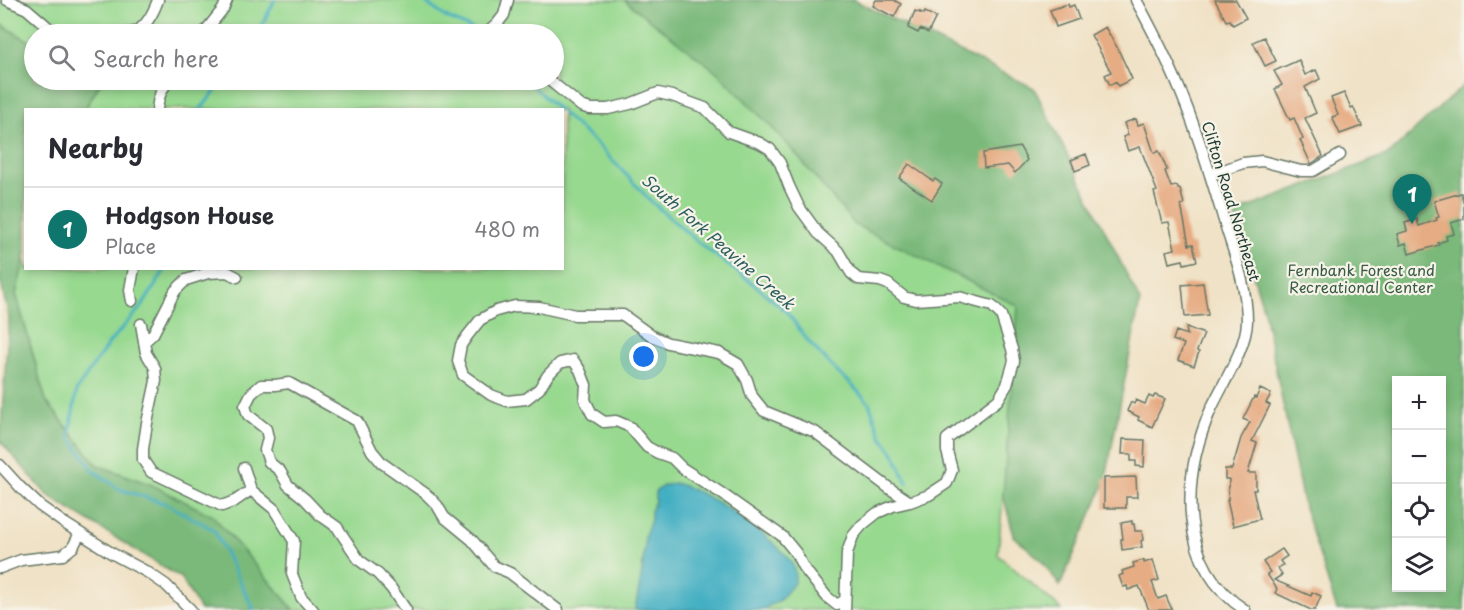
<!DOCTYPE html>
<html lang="en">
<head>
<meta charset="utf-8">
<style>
  :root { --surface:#fff; --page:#f7f7f7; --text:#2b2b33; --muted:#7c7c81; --line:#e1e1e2; --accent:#0f766e }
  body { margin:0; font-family:"Playpen Sans",sans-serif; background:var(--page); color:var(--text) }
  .controls { position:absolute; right:18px; bottom:18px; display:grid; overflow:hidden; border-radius:0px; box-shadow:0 3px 9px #0003 }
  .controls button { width:54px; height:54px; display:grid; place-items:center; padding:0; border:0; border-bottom:2px solid var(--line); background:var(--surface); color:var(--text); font:30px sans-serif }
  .you { position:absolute; left:644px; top:357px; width:21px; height:21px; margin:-15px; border:4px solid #fff; border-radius:50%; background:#1a73e8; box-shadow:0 0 0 9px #1a73e833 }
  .badge { display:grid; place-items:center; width:39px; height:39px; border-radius:50%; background:var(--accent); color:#fff; font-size:20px; font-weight:700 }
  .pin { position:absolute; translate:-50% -50px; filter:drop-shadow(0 2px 3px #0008) }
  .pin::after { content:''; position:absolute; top:32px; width:21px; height:18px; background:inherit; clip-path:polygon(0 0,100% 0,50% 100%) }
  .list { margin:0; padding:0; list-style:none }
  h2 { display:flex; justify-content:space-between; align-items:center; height:78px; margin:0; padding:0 24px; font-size:26px }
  h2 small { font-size:20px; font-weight:400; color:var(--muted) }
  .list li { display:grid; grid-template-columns:39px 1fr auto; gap:18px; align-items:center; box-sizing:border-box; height:84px; padding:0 24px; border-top:2px solid var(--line) }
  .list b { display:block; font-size:22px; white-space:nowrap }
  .list p { margin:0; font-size:20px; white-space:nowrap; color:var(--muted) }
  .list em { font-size:20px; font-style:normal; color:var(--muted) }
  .icon { flex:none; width:33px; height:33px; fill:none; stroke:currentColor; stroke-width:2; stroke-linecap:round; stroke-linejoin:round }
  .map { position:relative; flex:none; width:1464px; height:610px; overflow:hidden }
  .search { position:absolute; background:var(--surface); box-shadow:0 3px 9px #0003; left:24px; top:24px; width:540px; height:66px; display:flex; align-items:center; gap:15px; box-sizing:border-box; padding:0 21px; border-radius:33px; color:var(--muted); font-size:22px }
  .panel { position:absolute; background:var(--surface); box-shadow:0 3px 9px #0003; left:24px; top:108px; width:540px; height:162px; border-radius:0px }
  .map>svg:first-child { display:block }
  .green { fill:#98d990; stroke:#5c8b62; stroke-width:1.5 }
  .forest { fill:#7ab97a; stroke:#4c7b57; stroke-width:1.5; fill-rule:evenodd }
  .water { fill:#43afc2; stroke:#31767b; stroke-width:1.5 }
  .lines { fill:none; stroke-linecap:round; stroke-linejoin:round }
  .stream { stroke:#43afc2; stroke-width:3 }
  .building { fill:#e6ac83 }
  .minor-casing { stroke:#687767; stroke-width:13 }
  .minor { stroke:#fff; stroke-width:10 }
  .labels { text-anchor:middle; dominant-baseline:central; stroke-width:4.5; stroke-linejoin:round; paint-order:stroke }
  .street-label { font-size:15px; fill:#1f3d34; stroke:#f7f3e8 }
  .park-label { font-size:15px; fill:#375c46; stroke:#f7f3e8 }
  .water-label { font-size:16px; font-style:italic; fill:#2a5f5f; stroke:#f7f3e8 }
</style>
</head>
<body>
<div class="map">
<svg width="1464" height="610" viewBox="0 0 1464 610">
  <rect width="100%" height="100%" fill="#f7f3e8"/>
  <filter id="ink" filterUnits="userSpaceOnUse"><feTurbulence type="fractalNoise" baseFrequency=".0167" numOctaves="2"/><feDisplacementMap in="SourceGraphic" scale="12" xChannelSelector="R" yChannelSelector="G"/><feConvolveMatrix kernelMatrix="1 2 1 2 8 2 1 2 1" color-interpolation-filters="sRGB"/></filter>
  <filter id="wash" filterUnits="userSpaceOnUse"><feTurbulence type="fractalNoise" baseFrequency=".008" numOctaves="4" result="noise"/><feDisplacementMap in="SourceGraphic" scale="24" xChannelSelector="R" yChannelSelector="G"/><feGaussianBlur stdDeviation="1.35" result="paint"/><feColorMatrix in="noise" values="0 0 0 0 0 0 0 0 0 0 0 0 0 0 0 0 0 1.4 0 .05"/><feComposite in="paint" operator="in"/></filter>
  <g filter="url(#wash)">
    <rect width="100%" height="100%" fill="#f0e2c6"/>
    <path class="green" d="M 0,0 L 706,0 L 1077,244 L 1095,463 L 1003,495 L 998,555 L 1062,610 L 294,610 L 213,516 L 152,485 L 97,465 L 46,401 L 16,294 L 25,253 L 26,268 L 562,268 L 562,110 L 85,109 L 102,80 L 554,80 L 554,34 L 34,34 L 34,44 L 0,24 Z"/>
    <path class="forest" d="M 624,0 L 854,0 L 1034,88 L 1140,301 L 1105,482 L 1060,586 L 1041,560 L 1014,536 L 1003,495 L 1018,306 L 855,225 L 784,140 L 717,72 Z
      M 0,24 L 34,44 L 34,80 L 102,80 L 85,109 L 26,110 L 26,253 L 16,294 L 46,401 L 97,465 L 152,485 L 213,516 L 294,610 L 200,610 L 181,578 L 48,496 L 0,441 L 9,318 L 0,279 Z
      M 1464,85 L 1464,610 L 1337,610 L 1304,507 L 1264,311 L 1234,213 L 1389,154 ZM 1396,380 L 1442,380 L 1442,588 L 1396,588 Z"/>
    <path class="water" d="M 674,483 C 686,486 697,491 708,497 C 727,507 788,548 794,568 C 795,572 795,577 795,582 L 780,600 L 762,610 L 635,610 L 641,578 L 645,545 L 645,536 L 651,519 L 651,510 L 655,501 L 655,492 L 663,486 Z"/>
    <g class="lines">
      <path class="stream" d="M 422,0 L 447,18 L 475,30 L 479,34
        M 257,34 L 274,2 L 274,0
        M 526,80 L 559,110
        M 200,110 L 224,80
        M 562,113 L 596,143 L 652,202 L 699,243 L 756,286 L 786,311 L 808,341 L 839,374 L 848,381 L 869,403 L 881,436 L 895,455 L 907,483
        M 164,268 L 164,271 L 143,305 L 109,343 L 77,389 L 69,436 L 94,471 L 119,489 L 167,504 L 214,530 L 254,610"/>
    </g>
    <g id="blocks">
      <path class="building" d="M 876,0 L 894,0 L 901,4 L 894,17 L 873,6 Z
        M 1215,0 L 1236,0 L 1246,18 L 1233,25 L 1230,20 L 1226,21 Z
        M 1068,4 L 1069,7 L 1074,5 L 1079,19 L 1056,27 L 1050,10 Z
        M 915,11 L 920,13 L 920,12 L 924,14 L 925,12 L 936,17 L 928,33 L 920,29 L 918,33 L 908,28 Z
        M 1105,27 L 1117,47 L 1132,79 L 1118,86 L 1116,82 L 1110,85 L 1105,75 L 1111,72 L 1091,35 Z
        M 1264,37 L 1276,61 L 1265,66 L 1253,42 Z
        M 1299,60 L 1305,75 L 1316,70 L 1320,79 L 1305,87 L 1316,113 L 1305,118 L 1323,156 L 1311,164 L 1300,140 L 1303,139 L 1294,118 L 1290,120 L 1275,89 L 1282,85 L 1274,71 Z
        M 1344,93 L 1351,108 L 1353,107 L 1362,126 L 1340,134 L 1332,117 L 1338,115 L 1331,98 Z
        M 1136,119 L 1138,125 L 1144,123 L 1154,153 L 1159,151 L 1167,170 L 1165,171 L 1171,187 L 1177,186 L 1178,189 L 1180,189 L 1184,204 L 1181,205 L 1189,245 L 1193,244 L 1197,261 L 1184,264 L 1183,260 L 1169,263 L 1166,251 L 1175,249 L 1169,222 L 1162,223 L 1154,192 L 1157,191 L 1140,147 L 1128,151 L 1123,137 L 1128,135 L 1124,123 Z
        M 1020,147 L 1027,160 L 1015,173 L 1008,165 L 984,168 L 983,153 Z
        M 1086,154 L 1090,165 L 1075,171 L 1071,160 Z
        M 909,164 L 933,181 L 935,179 L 942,184 L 932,200 L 899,178 Z
        M 1461,193 L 1464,204 L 1464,219 L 1451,223 L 1454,234 L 1446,236 L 1447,240 L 1438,243 L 1439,245 L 1409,254 L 1406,243 L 1400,245 L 1397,234 L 1407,231 L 1405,223 L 1417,219 L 1419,226 L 1437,220 L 1436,218 L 1439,217 L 1434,201 Z
        M 1203,283 L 1208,315 L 1185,317 L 1182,285 Z
        M 1186,327 L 1204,334 L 1197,351 L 1199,352 L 1194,366 L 1178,360 L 1184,344 L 1173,340 L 1176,331 L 1187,335 Z
        M 1260,389 L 1271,394 L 1266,403 L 1270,405 L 1252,441 L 1257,443 L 1248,473 L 1256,473 L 1256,490 L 1253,490 L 1260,519 L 1233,526 L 1227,500 L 1228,500 L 1229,479 L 1225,479 L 1225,469 L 1232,469 L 1241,438 L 1250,422 L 1243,419 L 1254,397 L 1256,398 Z
        M 1155,395 L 1165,399 L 1152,427 L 1138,420 L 1139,417 L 1127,411 L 1131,402 L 1134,404 L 1136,400 L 1145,404 L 1149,396 L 1153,398 Z
        M 1123,439 L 1145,440 L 1144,467 L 1136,466 L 1136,461 L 1131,461 L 1131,454 L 1122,454 Z
        M 1136,477 L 1137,497 L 1126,497 L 1126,508 L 1104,508 L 1104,478 Z
        M 1132,521 L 1132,524 L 1134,524 L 1135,531 L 1142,531 L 1143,540 L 1141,541 L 1142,547 L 1122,550 L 1121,539 L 1123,539 L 1121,523 Z
        M 1282,549 L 1287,556 L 1280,561 L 1283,565 L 1278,568 L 1282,575 L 1274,580 L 1311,596 L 1312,592 L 1321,596 L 1315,610 L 1311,610 L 1275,593 L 1277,589 L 1267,574 L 1270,572 L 1263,562 Z
        M 1144,560 L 1144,563 L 1153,560 L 1159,580 L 1152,582 L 1158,599 L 1166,596 L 1172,610 L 1149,610 L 1139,586 L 1128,590 L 1127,586 L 1123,587 L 1119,576 L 1123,574 L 1122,571 L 1134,567 L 1133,563 Z"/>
    </g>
  </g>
  <g filter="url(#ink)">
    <use href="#blocks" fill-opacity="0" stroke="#687767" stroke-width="1.5"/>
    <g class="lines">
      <defs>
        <path id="minor" d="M 7,0 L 27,9 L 56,34
          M 1136,0 C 1158,40 1178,81 1193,124 C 1205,157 1215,190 1225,224 C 1235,256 1247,287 1247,321 C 1247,347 1222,385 1211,409 C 1182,476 1176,565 1245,610
          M 89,34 C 100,33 128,36 137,31 C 147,25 154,11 158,0
          M 203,34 L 223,9 L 227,0
          M 486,34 L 497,24
          M 503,34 L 497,24 L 504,15 L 508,0
          M 549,80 L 581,106 L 590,109 L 608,109 L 630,104 L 658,93 L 672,96 L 705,108 L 729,132 L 760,143 L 770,149 L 780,163 L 789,186 L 799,207 L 818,233 L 838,251 L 851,273 L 858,279 L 880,281 L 888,284 L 904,297 L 916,300 L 959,297 L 992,306 L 1001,315 L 1012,349 L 1014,361 L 1007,385 L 998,400 L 947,439 L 947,451 L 952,470 L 947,483 L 929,495 L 910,502 L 893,506 L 877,513 L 862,525 L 853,536 L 847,553 L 845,610
          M 157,110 C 158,99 161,87 170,80
          M 1210,175 L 1243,163 L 1262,161 L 1301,171 L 1313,171 L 1340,155
          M 132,301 L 130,290 L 134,268
          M 141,324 L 146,353 L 155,368 L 156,381 L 147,423 L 143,449 L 143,460 L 151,472 L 222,506 L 235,501 L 251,490 L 274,509 L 294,541 L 292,574 L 301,597 L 313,610
          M 144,342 L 153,334 L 175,291 L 186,280 L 208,273 L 227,272 L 237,277
          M 0,465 L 20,487 L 40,506 L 64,523 L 113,554 L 147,572 L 166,585 L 191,610
          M 244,468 L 251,490
          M 0,568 L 21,560 L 63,555 L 73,547 L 80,533
          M 845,600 L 837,605 L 827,597 L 803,567 L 796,553 L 782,536 L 721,493 L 682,468 L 672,458 L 658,453 L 647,447 L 630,427 L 616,421 L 604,422 L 592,414 L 585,400 L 586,385 L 580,370 L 573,360 L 560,363 L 548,375 L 539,389 L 526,399 L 507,401 L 491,395 L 463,375 L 458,361 L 461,345 L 468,335 L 480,320 L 496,311 L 515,306 L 539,307 L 575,315 L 623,315 L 652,336 L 668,343 L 719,353 L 738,364 L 747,380 L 752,396 L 764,411 L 815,432 L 889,488 L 910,502
          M 406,610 L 391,588 L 378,574 L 359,560 L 337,527 L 320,515 L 305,499 L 288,485 L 280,471 L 269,462 L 265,450 L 268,438 L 266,429 L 248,415 L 245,406 L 251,394 L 261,385 L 275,385 L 289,383 L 357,421 L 372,451 L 382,463 L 426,494 L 437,505 L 444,517 L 472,540 L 494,566 L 510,573 L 558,610"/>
      </defs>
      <use href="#minor" class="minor-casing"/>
      <use href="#minor" class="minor"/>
    </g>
  </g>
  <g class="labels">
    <g class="street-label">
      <text transform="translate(1232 201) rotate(73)">Clifton Road Northeast</text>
    </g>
    <g class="park-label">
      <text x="1361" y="269">Fernbank Forest and<tspan x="1361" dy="17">Recreational Center</tspan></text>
    </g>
    <g class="water-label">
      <text transform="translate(719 241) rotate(41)">South Fork Peavine Creek</text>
    </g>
  </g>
</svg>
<div class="controls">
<button>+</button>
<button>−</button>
<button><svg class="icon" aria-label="locate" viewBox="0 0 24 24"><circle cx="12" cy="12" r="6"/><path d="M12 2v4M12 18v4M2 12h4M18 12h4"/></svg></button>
<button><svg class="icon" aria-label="layers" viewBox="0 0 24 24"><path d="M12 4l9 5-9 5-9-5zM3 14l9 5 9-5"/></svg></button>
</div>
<div class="you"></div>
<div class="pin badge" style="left:1412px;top:224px">1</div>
<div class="search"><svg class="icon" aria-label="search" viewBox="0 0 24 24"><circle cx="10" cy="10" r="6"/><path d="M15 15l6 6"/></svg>Search here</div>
<section class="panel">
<h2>Nearby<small></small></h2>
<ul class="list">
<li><span class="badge">1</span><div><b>Hodgson House</b><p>Place</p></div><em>480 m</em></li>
</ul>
</section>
</div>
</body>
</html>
